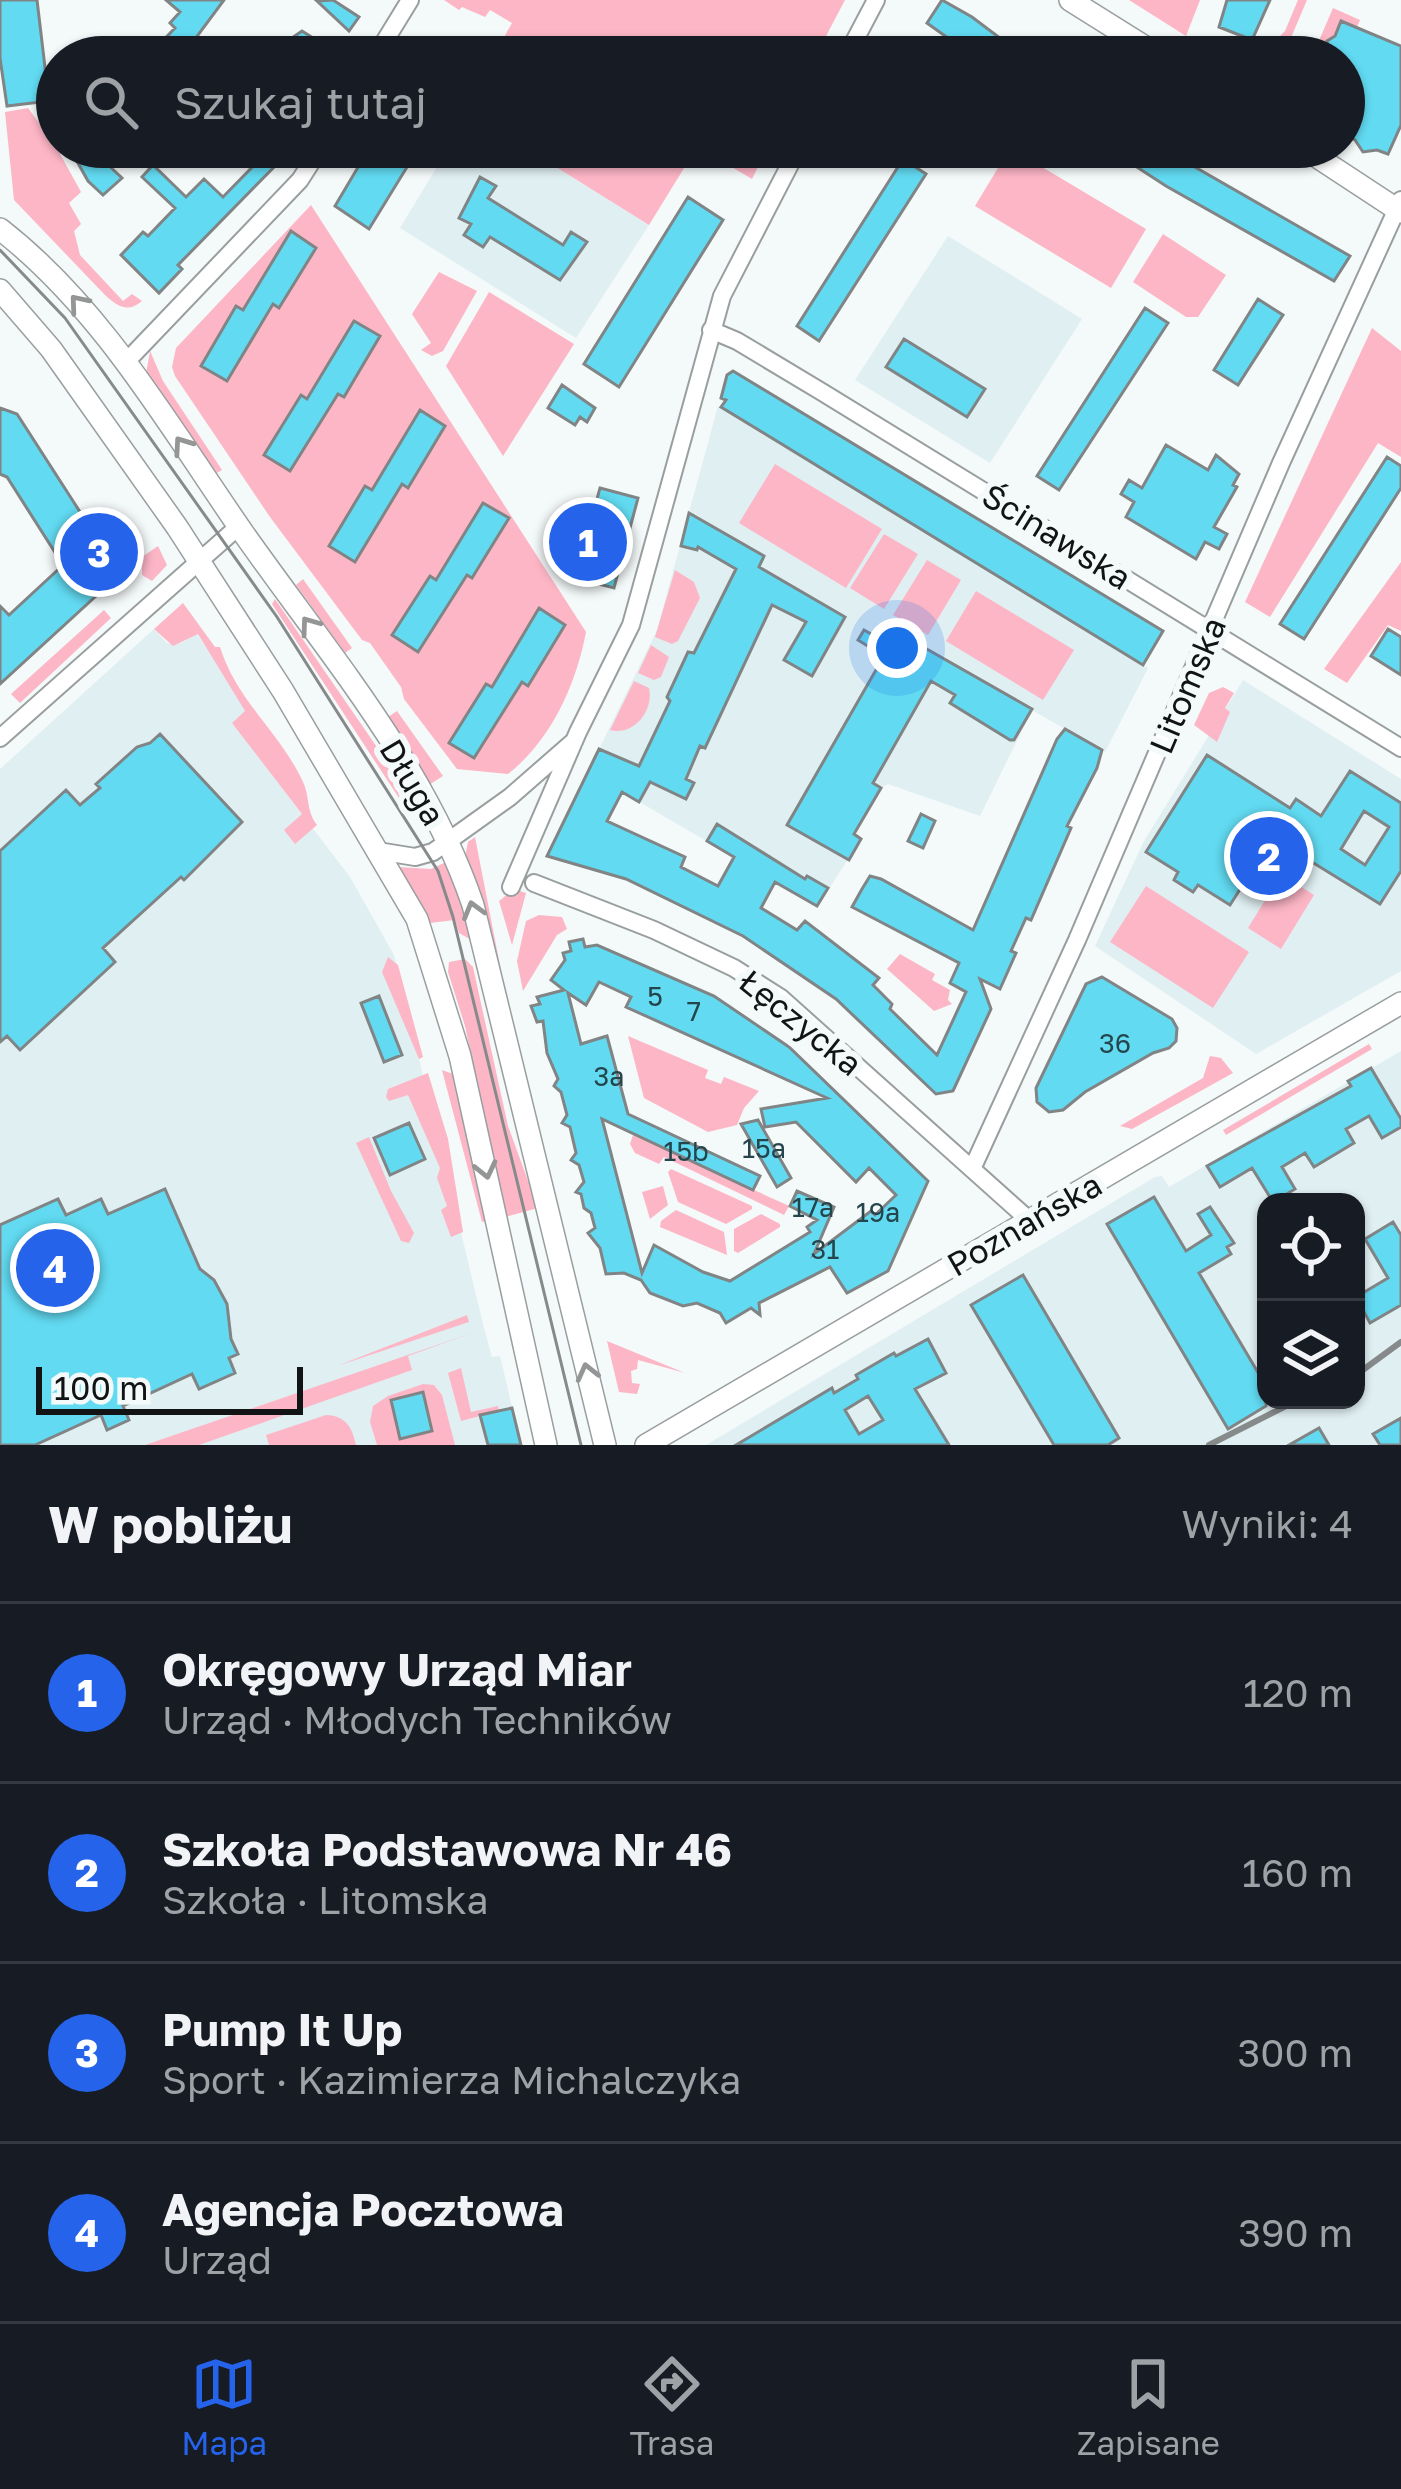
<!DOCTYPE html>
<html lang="pl">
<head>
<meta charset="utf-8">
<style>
  :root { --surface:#171b24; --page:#20242c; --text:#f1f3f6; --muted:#9ea1a6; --line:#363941; --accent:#2563eb }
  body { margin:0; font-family:"Golos Text",sans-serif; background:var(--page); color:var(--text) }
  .controls { position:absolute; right:36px; bottom:36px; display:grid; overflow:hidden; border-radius:24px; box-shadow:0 3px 9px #0004 }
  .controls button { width:108px; height:108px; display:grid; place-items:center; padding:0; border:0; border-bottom:3px solid var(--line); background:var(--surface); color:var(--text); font:60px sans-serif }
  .scale { position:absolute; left:36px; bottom:30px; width:267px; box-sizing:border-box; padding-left:12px; border:6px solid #111314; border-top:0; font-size:33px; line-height:42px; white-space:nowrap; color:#111314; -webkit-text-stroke:9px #f4f9fa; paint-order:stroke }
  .you { position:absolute; left:897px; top:648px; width:42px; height:42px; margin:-30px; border:9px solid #fff; border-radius:50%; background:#1a73e8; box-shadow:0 0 0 18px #1a73e833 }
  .badge { display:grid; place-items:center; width:78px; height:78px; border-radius:50%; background:var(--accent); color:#fff; font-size:39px; font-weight:700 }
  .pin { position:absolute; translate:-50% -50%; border:6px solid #fff; box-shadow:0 3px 12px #0006 }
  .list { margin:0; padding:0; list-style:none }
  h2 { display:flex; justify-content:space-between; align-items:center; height:156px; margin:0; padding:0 48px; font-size:51px }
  h2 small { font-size:39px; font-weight:400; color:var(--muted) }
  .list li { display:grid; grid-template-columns:78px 1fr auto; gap:36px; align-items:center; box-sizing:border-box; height:180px; padding:0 48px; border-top:3px solid var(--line) }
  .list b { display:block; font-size:45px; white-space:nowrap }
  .list p { margin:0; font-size:39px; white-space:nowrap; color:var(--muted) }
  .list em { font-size:39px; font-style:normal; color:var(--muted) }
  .icon { flex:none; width:66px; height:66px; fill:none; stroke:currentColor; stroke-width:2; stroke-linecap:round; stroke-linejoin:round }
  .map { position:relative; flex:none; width:1401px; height:1445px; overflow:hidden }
  .search { position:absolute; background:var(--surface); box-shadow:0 3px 9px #0004; left:36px; right:36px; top:36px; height:132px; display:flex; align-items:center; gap:30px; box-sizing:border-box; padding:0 42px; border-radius:66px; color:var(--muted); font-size:45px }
  .sheet { height:876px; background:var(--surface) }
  nav { display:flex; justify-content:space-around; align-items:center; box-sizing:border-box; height:168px; border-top:3px solid var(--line); background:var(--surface); font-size:33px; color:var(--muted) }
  nav a { display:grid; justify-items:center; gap:6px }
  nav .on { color:var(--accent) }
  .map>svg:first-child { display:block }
  .built { fill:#e0eff2; fill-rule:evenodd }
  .green { fill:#fdb6c6 }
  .building { fill:#62dbf2; stroke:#808485; stroke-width:3; fill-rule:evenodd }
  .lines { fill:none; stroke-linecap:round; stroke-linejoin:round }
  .minor-casing { stroke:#999e9f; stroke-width:20 }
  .tertiary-casing { stroke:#999e9f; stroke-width:24 }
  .minor { stroke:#fff; stroke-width:16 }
  .tertiary { stroke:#fff; stroke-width:21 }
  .tram { stroke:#878a8b; stroke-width:3 }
  .rail { stroke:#878a8b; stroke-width:6 }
  .oneway { stroke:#949595 }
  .labels { text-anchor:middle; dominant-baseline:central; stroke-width:12; stroke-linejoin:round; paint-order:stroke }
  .number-label { font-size:27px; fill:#25454c }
  .street-label { font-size:33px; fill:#111314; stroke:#f4f9fa }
</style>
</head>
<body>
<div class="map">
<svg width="1401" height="1445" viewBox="0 0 1401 1445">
  <rect width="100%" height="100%" fill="#f4f9fa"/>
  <path class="built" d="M 449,147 L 524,147 L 649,225 L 576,338 L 400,228 Z
    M 948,236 L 1082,319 L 990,463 L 855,380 Z
    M 718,406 L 1148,668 L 1105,752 L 1032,710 L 980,816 L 888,784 L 881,788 L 855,834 L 861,839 L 818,906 L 588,772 L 657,630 Z
    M 154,629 L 167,643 L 181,643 L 197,633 L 246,711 L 233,724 L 350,877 L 394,955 L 484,1328 L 492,1357 L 500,1356 L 521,1445 L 0,1445 L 0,769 Z
    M 1243,680 L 1401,779 L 1401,971 L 1256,1054 L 1095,946 L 1144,841 Z
    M 1401,1051 L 1401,1445 L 706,1445 L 1155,1177 L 1162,1176 L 1169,1187 ZM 1266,1202 L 1356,1202 L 1356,1400 L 1266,1400 Z"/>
  <path class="green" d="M 444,0 L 845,0 L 815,57 L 493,57 L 512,23 L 490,10 L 485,17 L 462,7 L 459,10 Z
    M 1129,0 L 1200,0 L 1186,36 Z
    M 1298,0 L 1307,0 L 1287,47 L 1281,53 L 1266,50 L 1285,31 Z
    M 1333,8 L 1360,20 L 1357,27 L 1341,22 L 1335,36 L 1327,41 L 1325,57 L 1312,57 Z
    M 28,108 L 54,143 L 81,192 L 69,203 L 81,224 L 74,231 L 80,255 L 123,301 L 132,294 L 142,301 C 128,313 118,307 105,295 L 14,200 L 5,112 Z
    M 524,147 L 697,147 L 649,225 Z
    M 698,147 L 768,147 L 752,179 Z
    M 1010,148 L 1146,229 L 1111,288 L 975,206 Z
    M 311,205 L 586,632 C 576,685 551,740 508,774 L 457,769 L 404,699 L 401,687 L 370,643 L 362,640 L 270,517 L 175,376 L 172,367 L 176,348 Z
    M 1163,234 L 1226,275 L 1198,317 L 1186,317 L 1133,282 Z
    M 439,272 L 477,291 L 443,351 L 432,356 L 421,350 L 431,343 L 412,314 Z
    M 489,292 L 574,344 L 503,456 L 446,366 Z
    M 1372,328 L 1401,351 L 1401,457 L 1378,443 L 1270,617 L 1245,602 Z
    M 150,351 L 163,381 L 222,470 L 217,473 L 146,374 Z
    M 775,464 L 882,529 L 846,588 L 739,523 Z
    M 884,534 L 918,554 L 884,609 L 850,588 Z
    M 158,546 L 167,565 L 152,581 L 142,575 L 142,557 Z
    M 927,560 L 961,580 L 928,635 L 893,615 Z
    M 1401,562 L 1401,631 L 1388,625 L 1347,683 L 1324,669 Z
    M 675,570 L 694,582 L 700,598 L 678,641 L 672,644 L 655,637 Z
    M 303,579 L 352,648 L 345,653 L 296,585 Z
    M 976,591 L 1074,650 L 1043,700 L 946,641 Z
    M 275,599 L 381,753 L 413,792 L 399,798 L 272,604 Z
    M 183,603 L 215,647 L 220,647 C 236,700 280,732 303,782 C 310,797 306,811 317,825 L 295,844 L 284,830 L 302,814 L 232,723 L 245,711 L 198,634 L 173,646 L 154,629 Z
    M 104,610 L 111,618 L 20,703 L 11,694 Z
    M 651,645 L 669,657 L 661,677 L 654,680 L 638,673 Z
    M 634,681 L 649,688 C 654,711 634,736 610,730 Z
    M 1223,687 L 1234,693 L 1225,708 L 1230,712 L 1217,742 L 1194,725 L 1209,693 Z
    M 397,711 L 443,776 L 429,785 L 388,717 Z
    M 475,837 L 502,976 L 465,857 L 468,842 Z
    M 444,863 L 449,864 L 473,941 L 459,933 L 455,920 L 430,923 L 399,867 L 431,869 Z
    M 1281,874 L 1314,895 L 1281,949 L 1248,928 Z
    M 1146,886 L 1249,952 L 1213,1008 L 1110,942 Z
    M 514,889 L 526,893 L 512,945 L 499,901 Z
    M 539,915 L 562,917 L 567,929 L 557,935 L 523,991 L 517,961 L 526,921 Z
    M 900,954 L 935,974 L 932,980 L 950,990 L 948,1000 L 952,1004 L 934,1011 L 887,969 Z
    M 388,957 L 398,965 L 423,1057 L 419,1059 L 382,972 Z
    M 465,959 L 473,967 L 508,1126 L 538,1208 L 505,1217 L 465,1026 L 448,972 L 449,962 Z
    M 628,1036 L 708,1070 L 705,1078 L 721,1084 L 724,1077 L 759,1091 L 744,1108 L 737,1125 L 708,1132 L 644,1098 Z
    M 1369,1044 L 1372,1049 L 1226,1135 L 1223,1130 Z
    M 1210,1056 L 1221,1058 L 1233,1073 L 1132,1129 L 1120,1126 L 1203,1078 Z
    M 442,1070 L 453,1074 L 457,1083 L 487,1221 L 482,1222 Z
    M 428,1073 L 448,1139 L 463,1232 L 451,1237 L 441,1210 L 447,1206 L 437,1178 L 440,1168 L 408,1095 L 389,1101 L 386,1097 L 388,1089 Z
    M 633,1135 L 789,1206 L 784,1215 L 664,1157 L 659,1164 L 635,1153 L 630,1144 Z
    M 369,1137 L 391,1191 L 414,1233 L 409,1243 L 401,1241 L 356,1143 Z
    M 671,1169 L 752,1206 L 752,1209 L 726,1224 L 678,1202 L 668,1172 Z
    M 663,1186 L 668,1205 L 650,1219 L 642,1192 Z
    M 676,1210 L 724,1232 L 727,1255 L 660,1227 L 661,1221 Z
    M 761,1214 L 780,1224 L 780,1227 L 738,1253 L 734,1251 L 734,1229 Z
    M 467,1315 L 469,1322 L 337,1366 Z
    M 472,1333 L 408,1356 L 412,1370 L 199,1445 L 145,1445 Z
    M 607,1341 L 685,1373 L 638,1360 L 637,1369 L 631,1371 L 632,1383 L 640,1384 L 637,1394 L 619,1392 Z
    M 461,1368 L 471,1412 L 498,1406 L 499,1411 L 461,1421 L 448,1373 Z
    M 423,1384 L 434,1385 L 442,1395 L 455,1445 L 377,1445 L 370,1422 L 373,1406 L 388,1396 Z
    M 326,1415 C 346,1416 352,1427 356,1445 L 269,1445 L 266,1435 Z"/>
  <path class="building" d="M 0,0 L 37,0 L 49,101 L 7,106 L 0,58 Z
    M 166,0 L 224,0 L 192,43 L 207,57 L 147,57 L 175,28 L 170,23 L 180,12 Z
    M 333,0 L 359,17 L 349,31 L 317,1 Z
    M 942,0 L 972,17 L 1025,57 L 975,57 L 955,43 L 927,23 Z
    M 1227,0 L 1270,0 L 1252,40 L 1219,27 Z
    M 1341,21 L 1401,46 L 1401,125 L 1388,154 L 1377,150 L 1363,152 L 1355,140 L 1344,135 L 1344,57 L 1330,57 L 1327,41 L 1335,36 Z
    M 302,31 L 318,41 L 326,57 L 264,57 Z
    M 436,39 L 465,57 L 425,57 Z
    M 69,147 L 119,147 L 105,162 L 122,178 L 103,195 L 88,181 Z
    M 370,147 L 404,147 L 415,154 L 369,229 L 335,206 Z
    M 1106,147 L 1160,147 L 1350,256 L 1334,281 L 1166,186 Z
    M 267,152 L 278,163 L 178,265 L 182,269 L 159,293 L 121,255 L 143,232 L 148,236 L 175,208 L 142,177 L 153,165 L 186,197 L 204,179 L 223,197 Z
    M 903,159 L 926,174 L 819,341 L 797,326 Z
    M 480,177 L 496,186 L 488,198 L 563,245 L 571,232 L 587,242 L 560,280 L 490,237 L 483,247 L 464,235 L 471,224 L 459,218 Z
    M 688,197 L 723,220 L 619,387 L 584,364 Z
    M 291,231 L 316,248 L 279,308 L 273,304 L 227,381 L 201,366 L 236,306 L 243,310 Z
    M 1258,299 L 1283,315 L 1238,385 L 1214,370 Z
    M 1145,308 L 1168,323 L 1059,490 L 1037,476 Z
    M 354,321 L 380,336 L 344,397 L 338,394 L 290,471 L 264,455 L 301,395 L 307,399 Z
    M 904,339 L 985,389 L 967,417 L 886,367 Z
    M 733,371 L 1163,631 L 1143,665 L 721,407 L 726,400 L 721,398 L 727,375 Z
    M 562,385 L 595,408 L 587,422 L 580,417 L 575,425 L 548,408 Z
    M 0,408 L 17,414 L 120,574 L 0,684 L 0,606 L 9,615 L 63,565 L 7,477 L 0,474 Z
    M 420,410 L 445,426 L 408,488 L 402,484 L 355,562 L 329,546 L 365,486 L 372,490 Z
    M 1166,445 L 1208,470 L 1216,455 L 1239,474 L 1233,485 L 1237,487 L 1214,527 L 1227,534 L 1219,549 L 1205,542 L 1196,559 L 1126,517 L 1134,502 L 1121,494 L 1129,480 L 1142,488 Z
    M 1387,457 L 1401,466 L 1401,488 L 1304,639 L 1280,624 Z
    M 600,488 L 638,498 L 614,588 L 575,578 L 582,553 L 565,549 L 576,509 L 593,513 Z
    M 483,503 L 509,518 L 472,578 L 467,575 L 418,652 L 392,635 L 430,576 L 436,580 Z
    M 689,513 L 764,556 L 759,567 L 845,617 L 812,676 L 784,660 L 806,622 L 772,605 L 705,748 L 700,746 L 686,779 L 694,783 L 686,799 L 650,782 L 639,802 L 622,792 L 607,821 L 685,857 L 681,867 L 718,886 L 734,857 L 707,841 L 717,824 L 805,879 L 807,876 L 828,888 L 817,906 L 775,882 L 761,908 L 797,930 L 805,921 L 879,978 L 873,985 L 892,1004 L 890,1009 L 937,1055 L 966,992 L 950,983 L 959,963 L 852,907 L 862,889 L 870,876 L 881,879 L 973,930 L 1057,739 L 1065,729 L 1102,750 L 1097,768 L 1067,826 L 1071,828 L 1031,920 L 1026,918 L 1011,951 L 1016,953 L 1000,989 L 980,979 L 991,1009 L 953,1091 L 936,1094 L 836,999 L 743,936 L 626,879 L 547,856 L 599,749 L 639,766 L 670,701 L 667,697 L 688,652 L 694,653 L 736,569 L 698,547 L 697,550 L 681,546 Z
    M 539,608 L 565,625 L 528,686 L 522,682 L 474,758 L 449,743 L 486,684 L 492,687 Z
    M 1388,629 L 1401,637 L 1401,675 L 1371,656 Z
    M 864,630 L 918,660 L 925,648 L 1032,709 L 1014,740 L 1010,740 L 950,703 L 955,695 L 931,681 L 873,783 L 881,788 L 854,834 L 861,839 L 849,860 L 787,825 L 884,656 L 858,640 Z
    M 160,734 L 242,822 L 184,880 L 181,877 L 103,948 L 115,962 L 20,1050 L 7,1036 L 0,1042 L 0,851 L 66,790 L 80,805 L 100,788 L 96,784 L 137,747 L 150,743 Z
    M 1207,755 L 1290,808 L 1296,799 L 1321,816 L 1350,771 L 1401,803 L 1401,871 L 1380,904 L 1273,838 L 1230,905 L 1198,885 L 1193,892 L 1174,880 L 1178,872 L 1146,852 ZM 1364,811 L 1389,827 L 1365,865 L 1341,849 Z
    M 921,814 L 935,821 L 923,848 L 908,841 Z
    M 583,939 L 585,947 L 597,945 L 714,996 L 789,1047 L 928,1181 L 888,1271 L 847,1293 L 830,1267 L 759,1303 L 760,1315 L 751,1308 L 726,1323 L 720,1313 L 697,1303 L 683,1306 L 650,1293 L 641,1280 L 624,1273 L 606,1274 L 600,1248 L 588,1233 L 595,1228 L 591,1213 L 584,1208 L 581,1194 L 576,1192 L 584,1182 L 579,1165 L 571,1160 L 576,1153 L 570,1127 L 562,1123 L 567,1115 L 561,1092 L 554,1086 L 558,1079 L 547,1053 L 543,1021 L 537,1022 L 531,1006 L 540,1004 L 537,997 L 564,990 L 551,980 L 565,960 L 563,953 L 571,951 L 569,942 ZM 599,982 L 631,997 L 626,1007 L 827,1098 L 761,1109 L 765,1127 L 796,1122 L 856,1182 L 869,1168 L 896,1195 L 875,1215 L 871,1211 L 814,1254 L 834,1207 L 797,1191 L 790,1206 L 817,1220 L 807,1227 L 810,1232 L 730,1281 L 703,1272 L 654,1245 L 642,1273 L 602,1119 L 753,1190 L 760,1176 L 628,1114 L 607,1036 L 581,1044 L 568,993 L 586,1005 Z
    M 1102,977 L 1172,1019 L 1177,1028 L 1176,1041 L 1169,1048 L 1153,1053 L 1085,1092 L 1063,1110 L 1049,1112 L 1037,1102 L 1036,1088 L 1086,984 Z
    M 379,996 L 402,1055 L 384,1062 L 361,1003 Z
    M 1371,1068 L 1401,1119 L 1401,1127 L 1382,1138 L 1369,1116 L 1346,1129 L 1354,1143 L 1314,1167 L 1305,1153 L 1282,1167 L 1295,1189 L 1273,1202 L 1252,1168 L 1220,1187 L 1207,1166 L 1351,1086 L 1348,1081 Z
    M 758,1120 L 791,1178 L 777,1187 L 741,1124 Z
    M 409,1123 L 425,1159 L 390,1175 L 374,1138 Z
    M 165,1189 L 200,1269 L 214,1280 L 227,1304 L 231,1339 L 238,1354 L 229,1358 L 235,1373 L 199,1389 L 192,1374 L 123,1406 L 129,1420 L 107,1430 L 101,1415 L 35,1445 L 0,1445 L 0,1225 L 58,1199 L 66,1215 L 101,1199 L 108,1214 Z
    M 1154,1197 L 1186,1251 L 1211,1235 L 1198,1214 L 1210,1207 L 1234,1243 L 1227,1247 L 1231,1254 L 1199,1273 L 1266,1386 L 1266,1406 L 1228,1429 L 1107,1224 Z
    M 1393,1222 L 1401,1235 L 1401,1305 L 1370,1323 L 1356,1297 L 1388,1278 L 1365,1239 Z
    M 1023,1275 L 1119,1438 L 1108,1445 L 1054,1445 L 971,1305 Z
    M 928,1339 L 946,1373 L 915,1389 L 949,1445 L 736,1445 L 832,1388 L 834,1393 L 858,1379 L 856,1375 L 894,1353 L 896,1356 ZM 868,1396 L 883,1420 L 859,1434 L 845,1410 Z
    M 423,1392 L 432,1431 L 400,1439 L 391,1400 Z
    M 512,1408 L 521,1445 L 488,1445 L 480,1415 Z
    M 1401,1418 L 1401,1445 L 1380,1445 L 1373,1434 Z
    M 1319,1428 L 1329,1445 L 1289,1445 Z"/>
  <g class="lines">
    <defs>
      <path id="minor" d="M 375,57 L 410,0
        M 846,57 L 876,0
        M 711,330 L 737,341 L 822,392 L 1401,748
        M 125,363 L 300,180 L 321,147
        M 0,738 L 239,526
        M 378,851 L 415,857 L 433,852 L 510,797 L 574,741
        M 534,883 L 654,930 L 734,968 L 781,998 L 1029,1220
        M 511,887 L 578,732 L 631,625 L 722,296 L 799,147
        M 972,1169 L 1077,940 L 1281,463 L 1401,200"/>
      <path id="tertiary" d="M 1070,0 L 1161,57
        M 1302,147 L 1401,212
        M 0,229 C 103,309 170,428 244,534 C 327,652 426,766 473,905 L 605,1445
        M 0,290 L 51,349 L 177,527 L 283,691 L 417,919 L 460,1056 L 546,1445
        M 646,1445 L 1401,1003"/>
    </defs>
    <use href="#minor" class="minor-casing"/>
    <use href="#tertiary" class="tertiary-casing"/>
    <use href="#minor" class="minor"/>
    <use href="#tertiary" class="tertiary"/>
    <path class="tram" d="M 0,250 L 65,318 L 277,617 L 438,871 L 453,917 L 581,1445"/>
    <path class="rail" d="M 1356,1375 L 1401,1342
      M 1209,1445 L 1298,1400"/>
  </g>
  <defs><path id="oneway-chevron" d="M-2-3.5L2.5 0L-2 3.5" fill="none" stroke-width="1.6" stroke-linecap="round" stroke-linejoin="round" transform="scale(3)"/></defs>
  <g class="oneway">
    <use href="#oneway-chevron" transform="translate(78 303) rotate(-130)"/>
    <use href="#oneway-chevron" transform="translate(182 445) rotate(-125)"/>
    <use href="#oneway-chevron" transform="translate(309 625) rotate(-126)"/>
    <use href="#oneway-chevron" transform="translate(473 910) rotate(-106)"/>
    <use href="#oneway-chevron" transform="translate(486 1170) rotate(77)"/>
    <use href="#oneway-chevron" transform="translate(587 1372) rotate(-104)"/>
  </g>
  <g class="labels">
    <g class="number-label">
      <text x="655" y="996">5</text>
      <text x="694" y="1011">7</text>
      <text x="1115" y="1043">36</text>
      <text x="609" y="1076">3a</text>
      <text x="764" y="1148">15a</text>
      <text x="686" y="1151">15b</text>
      <text x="813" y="1207">17a</text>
      <text x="878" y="1212">19a</text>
      <text x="825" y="1249">31</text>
    </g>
    <g class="street-label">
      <text transform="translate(1057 536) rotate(32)">Ścinawska</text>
      <text transform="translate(1187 685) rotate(-67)">Litomska</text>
      <text transform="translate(413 782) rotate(59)">Długa</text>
      <text transform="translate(801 1022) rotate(39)">Łęczycka</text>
      <text transform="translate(1024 1224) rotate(-30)">Poznańska</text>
    </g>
  </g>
</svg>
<div class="controls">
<button><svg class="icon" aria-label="locate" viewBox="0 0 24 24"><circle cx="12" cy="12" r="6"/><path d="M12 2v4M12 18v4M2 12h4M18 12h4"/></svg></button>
<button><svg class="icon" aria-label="layers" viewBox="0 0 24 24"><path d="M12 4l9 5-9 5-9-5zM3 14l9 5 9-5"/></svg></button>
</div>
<div class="scale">100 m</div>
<div class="you"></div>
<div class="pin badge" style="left:588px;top:542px">1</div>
<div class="pin badge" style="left:1269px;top:856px">2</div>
<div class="pin badge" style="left:99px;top:552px">3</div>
<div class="pin badge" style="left:55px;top:1268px">4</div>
<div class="search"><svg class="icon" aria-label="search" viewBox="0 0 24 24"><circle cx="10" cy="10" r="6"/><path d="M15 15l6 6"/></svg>Szukaj tutaj</div>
</div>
<section class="sheet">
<h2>W pobliżu<small>Wyniki: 4</small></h2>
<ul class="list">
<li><span class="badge">1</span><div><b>Okręgowy Urząd Miar</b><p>Urząd · Młodych Techników</p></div><em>120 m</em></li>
<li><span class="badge">2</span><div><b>Szkoła Podstawowa Nr 46</b><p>Szkoła · Litomska</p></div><em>160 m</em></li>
<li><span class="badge">3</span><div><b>Pump It Up</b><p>Sport · Kazimierza Michalczyka</p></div><em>300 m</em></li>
<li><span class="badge">4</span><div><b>Agencja Pocztowa</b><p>Urząd</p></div><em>390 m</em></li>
</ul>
</section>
<nav>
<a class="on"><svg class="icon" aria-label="map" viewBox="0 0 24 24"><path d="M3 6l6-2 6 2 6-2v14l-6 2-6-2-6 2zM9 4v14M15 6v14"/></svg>Mapa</a>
<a><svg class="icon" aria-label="directions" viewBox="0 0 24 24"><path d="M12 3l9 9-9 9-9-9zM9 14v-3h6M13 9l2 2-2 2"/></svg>Trasa</a>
<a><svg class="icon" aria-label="saved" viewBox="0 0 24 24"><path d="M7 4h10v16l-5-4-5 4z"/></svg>Zapisane</a>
</nav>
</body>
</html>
